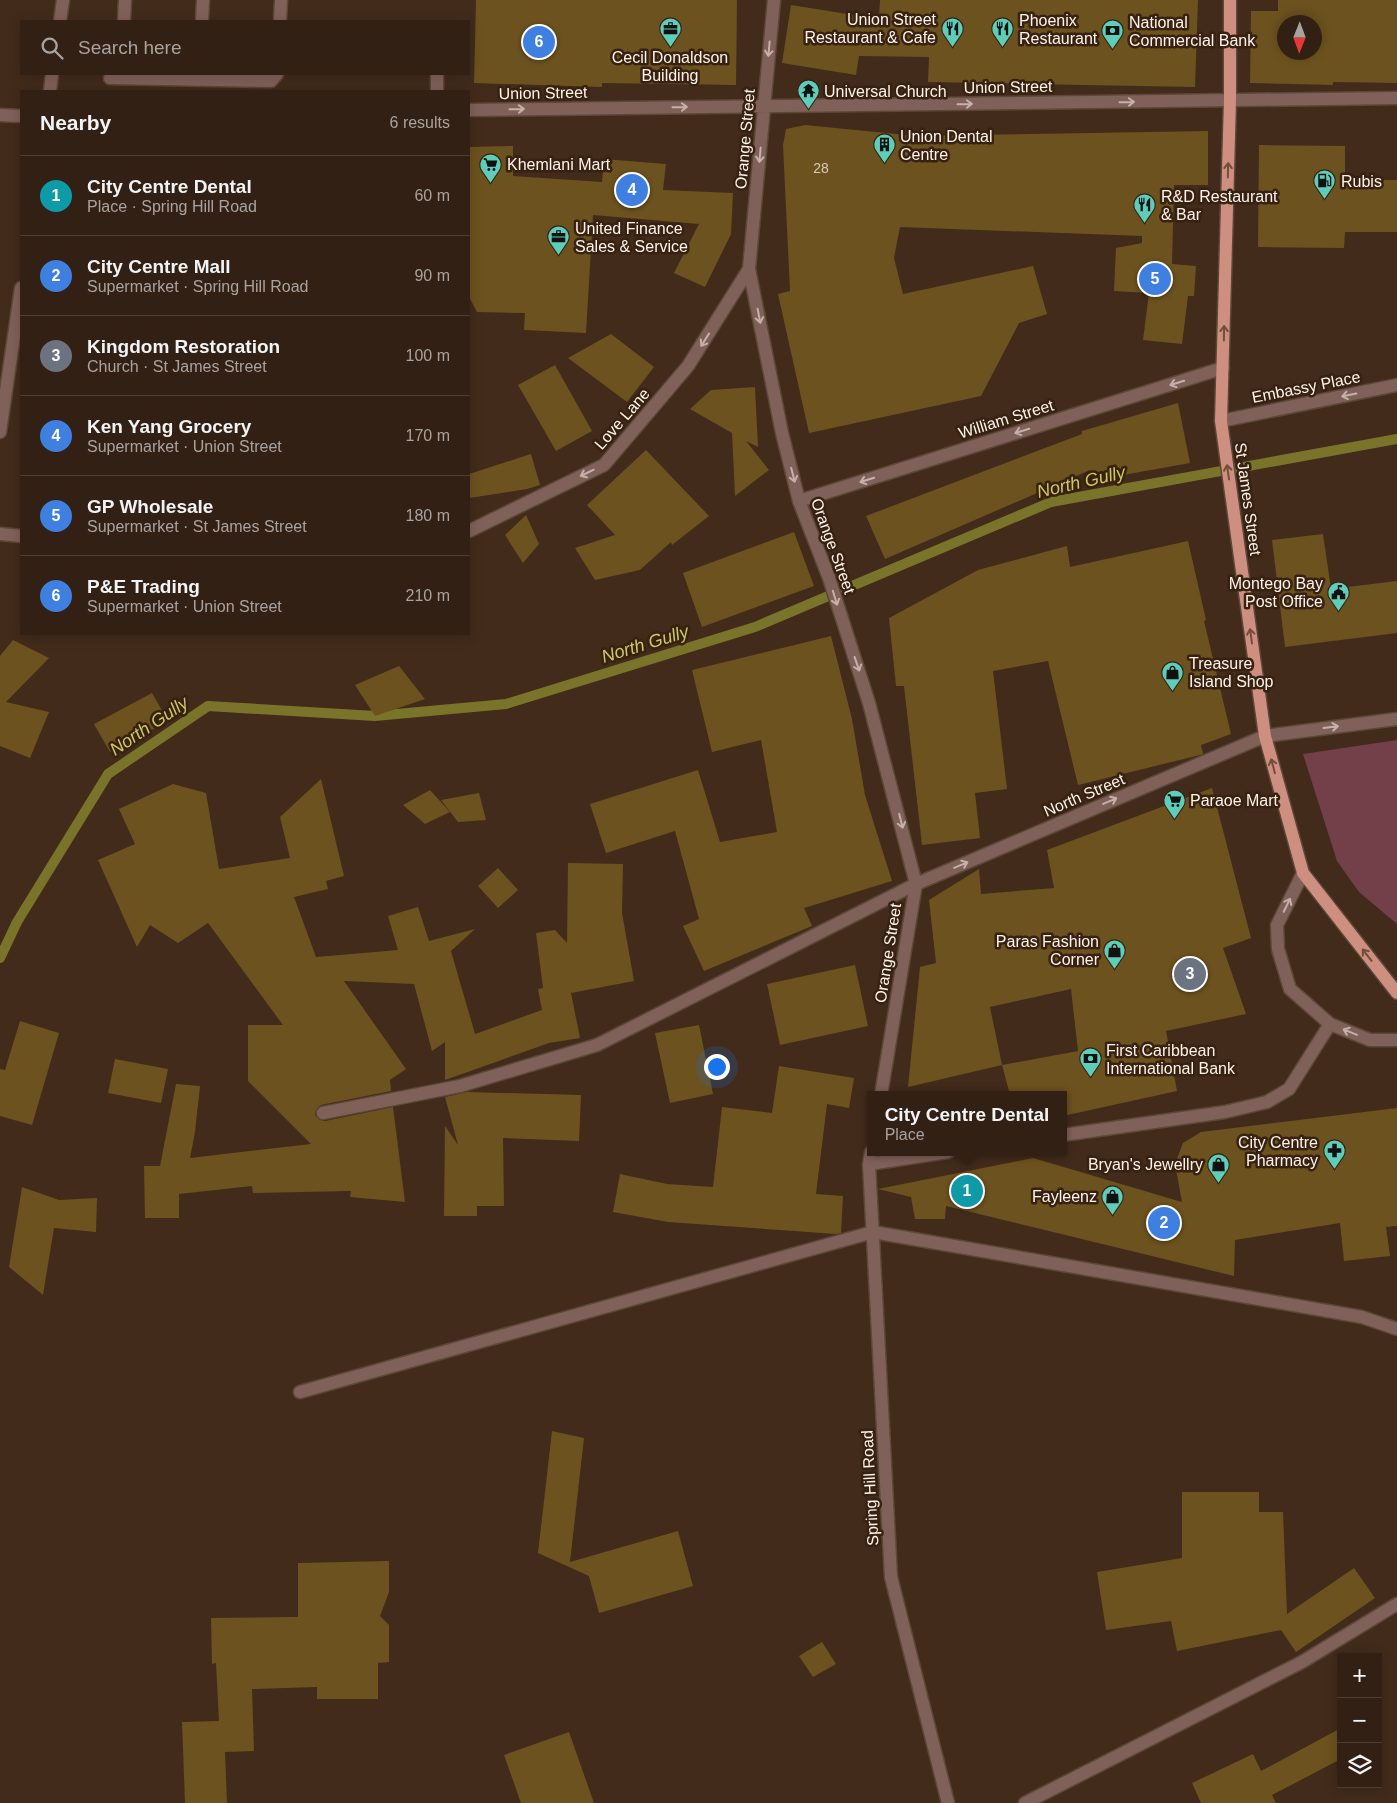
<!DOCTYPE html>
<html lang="en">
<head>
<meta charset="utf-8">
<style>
  :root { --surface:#322014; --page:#3a281d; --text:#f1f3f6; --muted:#a8a3a0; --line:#4d3e34; --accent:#ea580c }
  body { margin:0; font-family:Arial,sans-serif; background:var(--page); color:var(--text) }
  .controls { position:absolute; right:15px; bottom:15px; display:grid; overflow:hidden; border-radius:0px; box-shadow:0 2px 12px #0003 }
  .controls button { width:45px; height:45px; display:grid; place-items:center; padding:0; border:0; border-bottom:1px solid var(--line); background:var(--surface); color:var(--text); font:25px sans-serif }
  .compass { position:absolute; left:1277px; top:15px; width:45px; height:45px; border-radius:50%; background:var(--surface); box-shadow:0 2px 12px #0003; rotate:181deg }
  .you { position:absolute; left:716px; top:1066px; width:18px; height:18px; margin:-12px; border:4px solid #fff; border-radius:50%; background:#1a73e8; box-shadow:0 0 0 8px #1a73e833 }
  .badge { display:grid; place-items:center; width:32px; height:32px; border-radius:50%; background:var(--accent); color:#fff; font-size:16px; font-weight:700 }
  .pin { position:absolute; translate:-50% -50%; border:2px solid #fff; box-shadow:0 1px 5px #0006 }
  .popup { position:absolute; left:867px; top:1091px; width:200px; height:65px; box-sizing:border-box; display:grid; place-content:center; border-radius:0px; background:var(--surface); filter:drop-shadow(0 1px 4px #0005); font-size:16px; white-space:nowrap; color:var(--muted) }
  .popup b { font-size:19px; color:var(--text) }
  .popup::after { content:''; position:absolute; left:50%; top:100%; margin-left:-10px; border:10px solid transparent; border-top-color:var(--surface) }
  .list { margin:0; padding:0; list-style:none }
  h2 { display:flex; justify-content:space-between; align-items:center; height:65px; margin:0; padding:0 20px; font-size:21px }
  h2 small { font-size:16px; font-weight:400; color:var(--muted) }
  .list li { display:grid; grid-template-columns:32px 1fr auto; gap:15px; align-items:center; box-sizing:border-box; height:80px; padding:0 20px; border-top:1px solid var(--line) }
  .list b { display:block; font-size:19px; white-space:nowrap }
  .list p { margin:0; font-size:16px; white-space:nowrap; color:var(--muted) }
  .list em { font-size:16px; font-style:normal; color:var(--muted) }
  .icon { flex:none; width:28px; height:28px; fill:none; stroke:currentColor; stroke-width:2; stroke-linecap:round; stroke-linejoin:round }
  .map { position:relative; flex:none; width:1397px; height:1803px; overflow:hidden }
  .search { position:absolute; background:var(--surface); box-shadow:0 2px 12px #0003; left:20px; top:20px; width:450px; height:55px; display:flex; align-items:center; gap:12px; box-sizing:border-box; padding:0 18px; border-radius:0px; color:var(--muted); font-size:19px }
  .panel { position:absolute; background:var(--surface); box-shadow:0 2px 12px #0003; left:20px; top:90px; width:450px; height:545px; border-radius:0px }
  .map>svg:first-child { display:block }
  .green { fill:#733f49 }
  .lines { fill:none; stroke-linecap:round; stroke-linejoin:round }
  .stream { stroke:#797429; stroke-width:10 }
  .building { fill:#6c521e; fill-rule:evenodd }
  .minor-casing { stroke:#5c4738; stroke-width:15 }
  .major-casing { stroke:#5c4738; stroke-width:15 }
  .minor { stroke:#80615a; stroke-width:12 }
  .major { stroke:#ce8e80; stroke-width:12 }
  .oneway { stroke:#c5b1a9 }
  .oneway2 { stroke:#734d3d }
  .labels { text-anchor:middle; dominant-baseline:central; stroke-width:5; stroke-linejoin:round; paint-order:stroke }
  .number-label { font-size:14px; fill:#dacab6 }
  .poi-label { font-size:16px; fill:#fef2e9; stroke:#372111; text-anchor:start }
  .street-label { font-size:16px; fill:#fef2e9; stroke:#372111 }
  .water-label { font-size:18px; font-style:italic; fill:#cdc760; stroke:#372111 }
</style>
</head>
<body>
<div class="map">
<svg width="1397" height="1803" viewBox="0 0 1397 1803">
  <rect width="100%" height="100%" fill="#422b1b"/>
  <path class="green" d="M 1397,740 L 1397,924 L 1359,892 L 1337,861 L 1303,754 Z"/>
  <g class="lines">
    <path class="stream" d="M 0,958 L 17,922 L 108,774 L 208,706 L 375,716 L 506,704 L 755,627 L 1051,502 L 1397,439"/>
  </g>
  <path class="building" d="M 476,0 L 737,0 L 736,85 L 602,83 L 602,87 L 474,83 Z
    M 880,0 L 1198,0 L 1195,87 L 928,82 L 929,57 L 859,56 L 856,75 L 782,63 L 791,5 L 879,19 Z
    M 1278,0 L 1397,0 L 1397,83 L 1333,82 L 1333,85 L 1250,83 L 1251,11 L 1278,11 ZM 1284,22 L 1314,22 L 1314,52 L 1284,52 Z
    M 805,125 L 917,136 L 1208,131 L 1208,185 L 1174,185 L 1172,264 L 1196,266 L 1194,296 L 1188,296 L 1182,344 L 1143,340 L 1149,293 L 1114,291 L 1116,248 L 1142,243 L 1142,236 L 900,227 L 894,258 L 903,294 L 1033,266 L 1047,314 L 1019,323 L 981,396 L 809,433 L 778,294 L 790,291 L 783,145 L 786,129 Z
    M 1259,145 L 1345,146 L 1345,180 L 1397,180 L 1397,232 L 1345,232 L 1344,248 L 1258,247 Z
    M 513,146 L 513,176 L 602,182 L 604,159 L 666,164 L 663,190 L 733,193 L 731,234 L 705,287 L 674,273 L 699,224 L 593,215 L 586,333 L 524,330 L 525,313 L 477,312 L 469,297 L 469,147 Z
    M 611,334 L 654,367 L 627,402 L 568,358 Z
    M 555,365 L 592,431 L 556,451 L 518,385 Z
    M 755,387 L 758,447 L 746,441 L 769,470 L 735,496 L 732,433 L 690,409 L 711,390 Z
    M 1178,403 L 1190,463 L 1095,480 L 1090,470 L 885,559 L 866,516 L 1082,434 L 1082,431 Z
    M 646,450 L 709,516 L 672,545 L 671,542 L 640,570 L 595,580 L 575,548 L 615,535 L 587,505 Z
    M 531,454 L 540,485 L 527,489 L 469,498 L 469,474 Z
    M 526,515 L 539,544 L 523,563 L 505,535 Z
    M 794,532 L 814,586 L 702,627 L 683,573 Z
    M 1323,534 L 1331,589 L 1397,581 L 1397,633 L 1285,647 L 1272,540 Z
    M 1188,541 L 1206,620 L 1204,621 L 1231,734 L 1201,745 L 1203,754 L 1196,756 L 1078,785 L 1048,661 L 993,671 L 1007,789 L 975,793 L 980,838 L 922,845 L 904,686 L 896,686 L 889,618 L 978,570 L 1067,546 L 1070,567 Z
    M 831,636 L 852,719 L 865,795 L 892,881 L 804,908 L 812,926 L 704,971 L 683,926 L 699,919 L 675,831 L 606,853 L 590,804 L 698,770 L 720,842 L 777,832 L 761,740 L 712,752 L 692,670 Z
    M 13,640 L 49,658 L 6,702 L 49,712 L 30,758 L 0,746 L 0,656 Z
    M 399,666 L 425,699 L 375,716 L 355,685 Z
    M 152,693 L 168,721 L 110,752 L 94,724 Z
    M 321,779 L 344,876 L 326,881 L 328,889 L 294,897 L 316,957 L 398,950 L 388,916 L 418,907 L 429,941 L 475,929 L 451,951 L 475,1034 L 542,1010 L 538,989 L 543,988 L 536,933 L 555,930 L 567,943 L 568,863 L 623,864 L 622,913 L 634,981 L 571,993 L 580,1038 L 549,1043 L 445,1080 L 445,1042 L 432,1051 L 414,984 L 344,981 L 406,1069 L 390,1080 L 391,1091 L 321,1105 L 316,1110 L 315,1115 L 320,1120 L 325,1121 L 393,1107 L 405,1202 L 350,1197 L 351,1191 L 253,1193 L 252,1186 L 179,1194 L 179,1218 L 145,1218 L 144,1166 L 160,1166 L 176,1084 L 200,1086 L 195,1132 L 190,1158 L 311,1144 L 248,1081 L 248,1025 L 283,1025 L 208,923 L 178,943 L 150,925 L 137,947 L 98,860 L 135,844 L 119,809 L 173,784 L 206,793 L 219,869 L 290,858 L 280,817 Z
    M 1212,788 L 1251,938 L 1223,948 L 1246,1014 L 1166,1031 L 1177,1091 L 1063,1116 L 1063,1095 L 1010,1095 L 1002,1065 L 908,1087 L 920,967 L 936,963 L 929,900 L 979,869 L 981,894 L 1054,888 L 1047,850 ZM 1071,989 L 1078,1051 L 1002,1065 L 990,1007 Z
    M 430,790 L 450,812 L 425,824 L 403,805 Z
    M 479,793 L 486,820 L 458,822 L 441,800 Z
    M 498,868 L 518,890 L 498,908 L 478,886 Z
    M 855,965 L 868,1026 L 780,1045 L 767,984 Z
    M 20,1021 L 59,1033 L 32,1125 L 0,1116 L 0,1069 L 5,1070 Z
    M 699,1025 L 713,1094 L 670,1103 L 655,1033 Z
    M 115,1059 L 168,1069 L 161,1103 L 108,1093 Z
    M 779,1066 L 854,1078 L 849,1108 L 827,1104 L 816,1194 L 843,1196 L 841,1233 L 836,1234 L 668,1222 L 613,1212 L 620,1174 L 667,1184 L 713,1187 L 722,1107 L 772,1113 Z
    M 467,1092 L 581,1095 L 579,1141 L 503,1138 L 504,1206 L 477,1206 L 477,1216 L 444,1216 L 445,1126 L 458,1145 L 445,1097 Z
    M 1397,1108 L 1397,1226 L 1386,1227 L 1390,1256 L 1344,1261 L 1340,1223 L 1235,1240 L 1234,1276 L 946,1206 L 945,1219 L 915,1219 L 911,1197 L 878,1189 L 1033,1158 L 1182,1202 L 1175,1164 L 1183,1143 L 1201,1132 Z
    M 22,1187 L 59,1200 L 97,1198 L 96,1232 L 54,1228 L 43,1295 L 9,1267 Z
    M 552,1431 L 584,1438 L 570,1562 L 678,1531 L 693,1586 L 599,1613 L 589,1576 L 538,1553 Z
    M 1182,1492 L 1259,1492 L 1259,1512 L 1283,1512 L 1287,1614 L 1354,1568 L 1375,1598 L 1296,1652 L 1281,1630 L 1177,1651 L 1171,1621 L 1106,1630 L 1097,1572 L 1182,1558 Z
    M 389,1561 L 389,1592 L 380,1616 L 389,1625 L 389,1662 L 378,1663 L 378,1699 L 317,1699 L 317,1687 L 252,1689 L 254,1751 L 225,1752 L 227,1803 L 185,1803 L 182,1722 L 219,1721 L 216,1663 L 212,1664 L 211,1618 L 298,1617 L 298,1563 Z
    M 822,1642 L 836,1664 L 813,1677 L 799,1656 Z
    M 1341,1728 L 1341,1759 L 1272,1795 L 1276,1803 L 1201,1803 L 1192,1783 L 1253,1754 L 1261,1771 Z
    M 569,1732 L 594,1803 L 521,1803 L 504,1755 Z"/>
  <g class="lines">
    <defs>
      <path id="minor" d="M 774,0 L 749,269 L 782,433 L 799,501 L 829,578 L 869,703 L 916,884 L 881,1095
        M 60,21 L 63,0
        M 124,21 L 125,0
        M 202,21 L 203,0
        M 280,21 L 281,0
        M 110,78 L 271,81 L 277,74
        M 50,91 L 52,74
        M 437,91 L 437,74
        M 469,110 L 1397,98
        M 0,115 L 21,116
        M 1221,421 L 1397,385
        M 0,432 L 21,288
        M 799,501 L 1223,368
        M 469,531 L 604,465 L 688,366 L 749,269
        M 0,534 L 21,536
        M 1303,873 L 1277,925 L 1278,949 L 1290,989 L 1330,1024 L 1370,1040 L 1397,1040
        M 323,1113 L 460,1086 L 597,1045 L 916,884 L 1265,736 L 1397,719
        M 1063,1135 L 1225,1112 L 1267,1102 L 1289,1089 L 1330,1024
        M 871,1152 L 869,1164 L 891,1577 L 948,1803
        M 869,1164 L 948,1152
        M 300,1392 L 873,1232 L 1362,1317 L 1397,1329
        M 1025,1803 L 1302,1662 L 1397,1604"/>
      <path id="major" d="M 1230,0 L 1230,100 L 1221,421 L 1265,736 L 1303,873 L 1397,993"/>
    </defs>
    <use href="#minor" class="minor-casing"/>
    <use href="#major" class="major-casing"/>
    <use href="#minor" class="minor"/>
    <use href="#major" class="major"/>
  </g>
  <defs><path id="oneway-shaft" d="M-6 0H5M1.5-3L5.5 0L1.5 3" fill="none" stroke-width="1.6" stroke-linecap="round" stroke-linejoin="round" transform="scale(1.25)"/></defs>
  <g class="oneway">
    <use href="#oneway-shaft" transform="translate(769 49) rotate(95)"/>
    <use href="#oneway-shaft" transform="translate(1127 102) rotate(-1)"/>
    <use href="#oneway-shaft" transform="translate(965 104) rotate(-1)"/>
    <use href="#oneway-shaft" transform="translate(680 107) rotate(-1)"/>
    <use href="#oneway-shaft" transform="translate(517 109) rotate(-1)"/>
    <use href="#oneway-shaft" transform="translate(760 155) rotate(95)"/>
    <use href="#oneway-shaft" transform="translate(759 316) rotate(79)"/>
    <use href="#oneway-shaft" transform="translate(705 340) rotate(122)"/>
    <use href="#oneway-shaft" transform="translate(1177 383) rotate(163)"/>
    <use href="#oneway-shaft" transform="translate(1349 395) rotate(169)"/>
    <use href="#oneway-shaft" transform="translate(1022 431) rotate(163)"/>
    <use href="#oneway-shaft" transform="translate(587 473) rotate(154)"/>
    <use href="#oneway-shaft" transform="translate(793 475) rotate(76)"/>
    <use href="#oneway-shaft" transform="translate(867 480) rotate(163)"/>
    <use href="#oneway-shaft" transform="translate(835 598) rotate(73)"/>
    <use href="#oneway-shaft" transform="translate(857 664) rotate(71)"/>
    <use href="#oneway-shaft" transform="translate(1331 727) rotate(-7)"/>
    <use href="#oneway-shaft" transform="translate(1110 801) rotate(-23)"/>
    <use href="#oneway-shaft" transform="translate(901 821) rotate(76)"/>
    <use href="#oneway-shaft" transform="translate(961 865) rotate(-23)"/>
    <use href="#oneway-shaft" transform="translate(1287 905) rotate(-64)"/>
    <use href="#oneway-shaft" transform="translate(1350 1032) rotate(-158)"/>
  </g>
  <g class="oneway2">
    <use href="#oneway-shaft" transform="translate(1228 170) rotate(-89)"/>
    <use href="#oneway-shaft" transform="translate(1224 333) rotate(-89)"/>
    <use href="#oneway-shaft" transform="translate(1228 472) rotate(-98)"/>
    <use href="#oneway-shaft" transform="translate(1251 636) rotate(-98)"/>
    <use href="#oneway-shaft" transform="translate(1273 766) rotate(-105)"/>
    <use href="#oneway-shaft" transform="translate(1367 955) rotate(-128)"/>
  </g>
  <defs>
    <symbol id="office-pin" viewBox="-11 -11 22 30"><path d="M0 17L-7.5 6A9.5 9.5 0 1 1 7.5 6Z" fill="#5dceb9" stroke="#372111"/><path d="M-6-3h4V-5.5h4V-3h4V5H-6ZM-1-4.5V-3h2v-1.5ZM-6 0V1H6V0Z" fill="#111"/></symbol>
    <symbol id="restaurant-pin" viewBox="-11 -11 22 30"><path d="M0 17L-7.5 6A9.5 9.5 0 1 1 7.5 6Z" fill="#5dceb9" stroke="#372111"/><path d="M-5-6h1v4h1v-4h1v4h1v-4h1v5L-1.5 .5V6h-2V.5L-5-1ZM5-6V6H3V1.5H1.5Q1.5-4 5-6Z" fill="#111"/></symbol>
    <symbol id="bank-pin" viewBox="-11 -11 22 30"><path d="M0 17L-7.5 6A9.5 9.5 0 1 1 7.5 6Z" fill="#5dceb9" stroke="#372111"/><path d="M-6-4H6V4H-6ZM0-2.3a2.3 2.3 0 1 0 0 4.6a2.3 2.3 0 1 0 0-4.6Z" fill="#111"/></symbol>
    <symbol id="temple-pin" viewBox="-11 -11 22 30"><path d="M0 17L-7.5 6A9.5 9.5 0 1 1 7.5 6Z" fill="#5dceb9" stroke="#372111"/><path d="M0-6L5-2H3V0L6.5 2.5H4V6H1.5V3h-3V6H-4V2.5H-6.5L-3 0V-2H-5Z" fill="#111"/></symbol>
    <symbol id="building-pin" viewBox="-11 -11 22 30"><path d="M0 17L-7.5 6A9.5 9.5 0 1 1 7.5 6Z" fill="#5dceb9" stroke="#372111"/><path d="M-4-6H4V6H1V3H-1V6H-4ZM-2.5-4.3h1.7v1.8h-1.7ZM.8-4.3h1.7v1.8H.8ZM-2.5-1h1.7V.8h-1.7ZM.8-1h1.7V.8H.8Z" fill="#111"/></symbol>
    <symbol id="supermarket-pin" viewBox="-11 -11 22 30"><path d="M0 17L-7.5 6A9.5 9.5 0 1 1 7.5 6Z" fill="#5dceb9" stroke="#372111"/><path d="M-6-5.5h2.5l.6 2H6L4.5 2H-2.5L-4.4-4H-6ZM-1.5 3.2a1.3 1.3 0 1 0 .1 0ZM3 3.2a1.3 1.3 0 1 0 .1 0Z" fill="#111"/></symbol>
    <symbol id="fuel-pin" viewBox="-11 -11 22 30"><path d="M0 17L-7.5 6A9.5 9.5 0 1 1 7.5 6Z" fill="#5dceb9" stroke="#372111"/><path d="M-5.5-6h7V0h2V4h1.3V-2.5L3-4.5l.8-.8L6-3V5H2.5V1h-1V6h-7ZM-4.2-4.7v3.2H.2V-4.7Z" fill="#111"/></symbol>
    <symbol id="civic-pin" viewBox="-11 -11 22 30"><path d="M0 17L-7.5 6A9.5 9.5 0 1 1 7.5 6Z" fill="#5dceb9" stroke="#372111"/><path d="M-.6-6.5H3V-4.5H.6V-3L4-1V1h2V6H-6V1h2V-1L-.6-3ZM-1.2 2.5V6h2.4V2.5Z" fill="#111"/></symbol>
    <symbol id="shop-pin" viewBox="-11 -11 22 30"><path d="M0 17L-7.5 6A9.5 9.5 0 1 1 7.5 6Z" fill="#5dceb9" stroke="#372111"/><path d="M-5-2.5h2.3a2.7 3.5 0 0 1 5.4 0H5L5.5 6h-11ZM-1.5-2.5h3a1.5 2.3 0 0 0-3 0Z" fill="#111"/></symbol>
    <symbol id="pharmacy-pin" viewBox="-11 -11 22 30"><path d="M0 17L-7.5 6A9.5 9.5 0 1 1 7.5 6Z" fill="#5dceb9" stroke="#372111"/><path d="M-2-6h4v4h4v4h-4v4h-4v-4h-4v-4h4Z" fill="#111"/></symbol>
  </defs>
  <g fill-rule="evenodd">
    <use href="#office-pin" x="658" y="16" width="25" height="34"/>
    <use href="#restaurant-pin" x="940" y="16" width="25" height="34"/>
    <use href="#restaurant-pin" x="990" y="16" width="25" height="34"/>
    <use href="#bank-pin" x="1100" y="18" width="25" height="34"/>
    <use href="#temple-pin" x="796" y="78" width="25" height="34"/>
    <use href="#building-pin" x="872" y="132" width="25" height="34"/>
    <use href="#supermarket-pin" x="478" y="152" width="25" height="34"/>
    <use href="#fuel-pin" x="1312" y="168" width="25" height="34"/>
    <use href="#restaurant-pin" x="1132" y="192" width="25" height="34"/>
    <use href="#office-pin" x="546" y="224" width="25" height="34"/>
    <use href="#civic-pin" x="1326" y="580" width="25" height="34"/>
    <use href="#shop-pin" x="1160" y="660" width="25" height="34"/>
    <use href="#supermarket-pin" x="1162" y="788" width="25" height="34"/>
    <use href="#shop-pin" x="1102" y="938" width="25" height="34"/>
    <use href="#bank-pin" x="1078" y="1046" width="25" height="34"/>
    <use href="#pharmacy-pin" x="1322" y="1138" width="25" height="34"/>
    <use href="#shop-pin" x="1206" y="1152" width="25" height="34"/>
    <use href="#shop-pin" x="1100" y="1184" width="25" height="34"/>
  </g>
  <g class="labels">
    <g class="number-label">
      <text x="821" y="168">28</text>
    </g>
    <g class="poi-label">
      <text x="936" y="19" text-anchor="end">Union Street<tspan x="936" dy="18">Restaurant &amp; Cafe</tspan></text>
      <text x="1019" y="20">Phoenix<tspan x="1019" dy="18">Restaurant</tspan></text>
      <text x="1129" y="22">National<tspan x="1129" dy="18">Commercial Bank</tspan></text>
      <text x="670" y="57" text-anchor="middle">Cecil Donaldson<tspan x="670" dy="18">Building</tspan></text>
      <text x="824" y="91">Universal Church</text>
      <text x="900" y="136">Union Dental<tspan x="900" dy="18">Centre</tspan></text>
      <text x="507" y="164">Khemlani Mart</text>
      <text x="1341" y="181">Rubis</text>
      <text x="1161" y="196">R&amp;D Restaurant<tspan x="1161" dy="18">&amp; Bar</tspan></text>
      <text x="575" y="228">United Finance<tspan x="575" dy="18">Sales &amp; Service</tspan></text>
      <text x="1323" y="583" text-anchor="end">Montego Bay<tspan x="1323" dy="18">Post Office</tspan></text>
      <text x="1189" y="663">Treasure<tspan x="1189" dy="18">Island Shop</tspan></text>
      <text x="1190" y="800">Paraoe Mart</text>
      <text x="1099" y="941" text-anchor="end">Paras Fashion<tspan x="1099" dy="18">Corner</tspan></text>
      <text x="1106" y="1050">First Caribbean<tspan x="1106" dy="18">International Bank</tspan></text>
      <text x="1318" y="1142" text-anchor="end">City Centre<tspan x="1318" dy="18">Pharmacy</tspan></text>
      <text x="1203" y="1164" text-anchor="end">Bryan's Jewellry</text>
      <text x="1097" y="1196" text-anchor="end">Fayleenz</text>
    </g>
    <g class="street-label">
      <text transform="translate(1008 87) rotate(-1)">Union Street</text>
      <text transform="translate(543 93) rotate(-1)">Union Street</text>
      <text transform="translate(745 139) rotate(-85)">Orange Street</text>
      <text transform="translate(1306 387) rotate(-11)">Embassy Place</text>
      <text transform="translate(622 419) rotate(-49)">Love Lane</text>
      <text transform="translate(1006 419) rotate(-17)">William Street</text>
      <text transform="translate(1248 499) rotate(82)">St James Street</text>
      <text transform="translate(833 546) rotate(70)">Orange Street</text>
      <text transform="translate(1084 795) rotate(-23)">North Street</text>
      <text transform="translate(888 953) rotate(-81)">Orange Street</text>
      <text transform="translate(870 1488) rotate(-93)">Spring Hill Road</text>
    </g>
    <g class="water-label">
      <text transform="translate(1081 482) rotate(-13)">North Gully</text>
      <text transform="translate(645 644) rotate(-17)">North Gully</text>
      <text transform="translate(149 726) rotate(-34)">North Gully</text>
    </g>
  </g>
</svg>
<div class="controls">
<button>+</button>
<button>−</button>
<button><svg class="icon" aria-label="layers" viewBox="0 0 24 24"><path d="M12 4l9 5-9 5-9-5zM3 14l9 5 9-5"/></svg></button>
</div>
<svg class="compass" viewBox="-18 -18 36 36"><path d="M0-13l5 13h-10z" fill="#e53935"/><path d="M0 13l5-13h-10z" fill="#a8a3a0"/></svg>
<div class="you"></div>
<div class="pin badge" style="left:967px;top:1191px;background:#0f9aa8">1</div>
<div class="popup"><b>City Centre Dental</b>Place</div>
<div class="pin badge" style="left:1164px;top:1223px;background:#3f7fe0">2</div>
<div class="pin badge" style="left:1190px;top:974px;background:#6b7280">3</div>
<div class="pin badge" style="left:632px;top:190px;background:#3f7fe0">4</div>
<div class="pin badge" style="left:1155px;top:279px;background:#3f7fe0">5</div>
<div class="pin badge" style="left:539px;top:42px;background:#3f7fe0">6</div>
<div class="search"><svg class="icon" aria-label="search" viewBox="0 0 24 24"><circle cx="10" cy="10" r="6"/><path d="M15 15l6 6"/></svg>Search here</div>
<section class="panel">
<h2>Nearby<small>6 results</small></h2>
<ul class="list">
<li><span class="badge" style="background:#0f9aa8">1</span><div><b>City Centre Dental</b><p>Place · Spring Hill Road</p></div><em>60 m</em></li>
<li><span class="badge" style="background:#3f7fe0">2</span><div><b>City Centre Mall</b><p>Supermarket · Spring Hill Road</p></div><em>90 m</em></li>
<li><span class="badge" style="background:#6b7280">3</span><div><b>Kingdom Restoration</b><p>Church · St James Street</p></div><em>100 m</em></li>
<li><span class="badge" style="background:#3f7fe0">4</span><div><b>Ken Yang Grocery</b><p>Supermarket · Union Street</p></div><em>170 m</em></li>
<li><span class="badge" style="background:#3f7fe0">5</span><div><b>GP Wholesale</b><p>Supermarket · St James Street</p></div><em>180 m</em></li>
<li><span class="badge" style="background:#3f7fe0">6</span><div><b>P&amp;E Trading</b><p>Supermarket · Union Street</p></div><em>210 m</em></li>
</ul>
</section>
</div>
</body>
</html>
